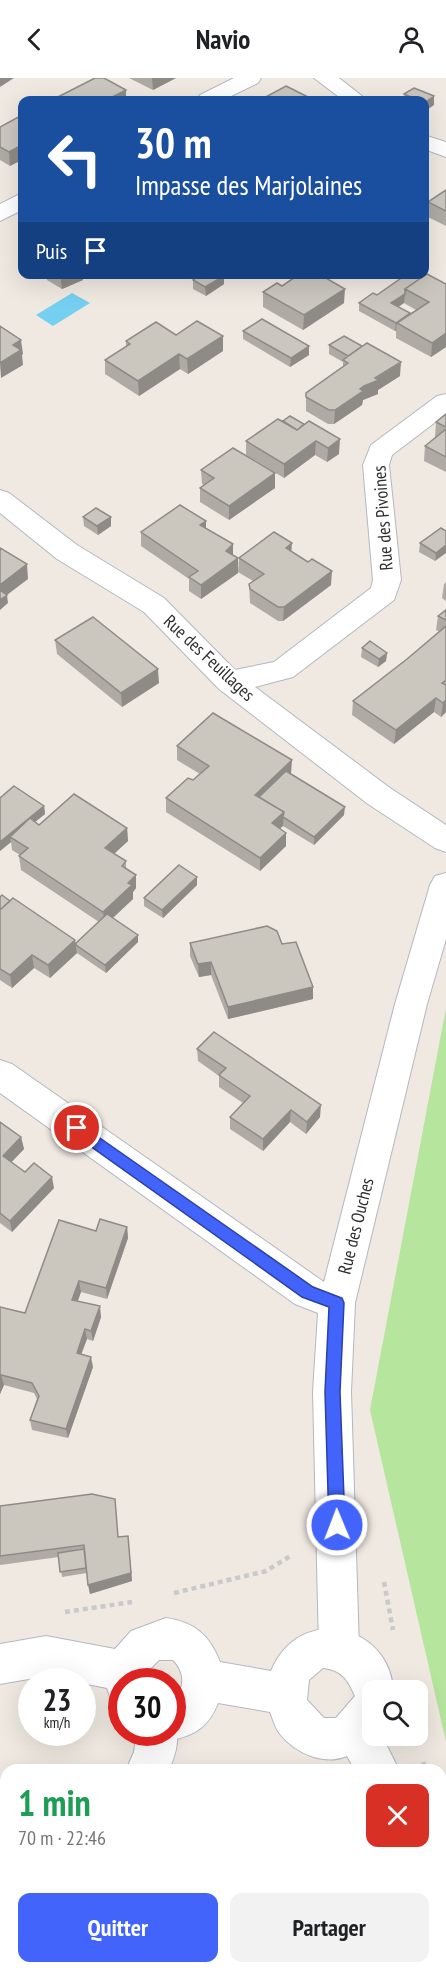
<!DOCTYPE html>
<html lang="fr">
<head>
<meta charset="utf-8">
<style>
	body { margin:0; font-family:"PT Sans Narrow",sans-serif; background:#f2f2f2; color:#202124; height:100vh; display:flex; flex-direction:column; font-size:22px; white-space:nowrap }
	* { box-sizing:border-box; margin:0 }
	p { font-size:20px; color:#757577 }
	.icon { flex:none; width:33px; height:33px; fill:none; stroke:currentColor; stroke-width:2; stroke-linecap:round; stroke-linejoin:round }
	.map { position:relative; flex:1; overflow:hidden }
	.drawer { position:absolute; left:0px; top:1686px; width:447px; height:210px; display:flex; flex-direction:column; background:#fff; border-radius:18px 18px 0 0; box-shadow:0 6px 24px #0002 }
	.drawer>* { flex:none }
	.guide { position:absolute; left:18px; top:18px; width:411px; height:183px; border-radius:12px; box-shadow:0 6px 24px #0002; background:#1a4fa0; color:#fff; overflow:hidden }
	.controls { position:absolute; left:362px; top:1602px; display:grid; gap:12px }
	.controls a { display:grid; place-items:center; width:66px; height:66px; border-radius:12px; background:#fff; box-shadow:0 6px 24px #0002; font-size:30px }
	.speed { position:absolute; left:18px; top:1590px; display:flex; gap:12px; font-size:30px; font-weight:700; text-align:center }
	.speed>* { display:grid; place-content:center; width:78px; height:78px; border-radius:50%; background:#fff; box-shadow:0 6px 24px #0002; line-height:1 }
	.speed small { font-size:15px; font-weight:400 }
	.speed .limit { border:9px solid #d22; background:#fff; color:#111 }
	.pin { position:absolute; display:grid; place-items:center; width:51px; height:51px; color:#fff; margin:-26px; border:3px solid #fff; border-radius:50%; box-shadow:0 2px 6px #0007 }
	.me { position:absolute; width:66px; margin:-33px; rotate:359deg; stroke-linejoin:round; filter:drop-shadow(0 0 4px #0008) }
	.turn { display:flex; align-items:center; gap:21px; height:126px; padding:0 18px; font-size:27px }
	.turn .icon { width:78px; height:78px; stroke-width:2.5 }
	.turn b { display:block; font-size:42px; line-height:51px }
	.then { display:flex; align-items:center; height:57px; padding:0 18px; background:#0003; gap:12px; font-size:22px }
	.round { display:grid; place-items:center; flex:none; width:63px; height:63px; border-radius:12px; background:#f2f2f2 }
	.summary { display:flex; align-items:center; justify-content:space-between; height:102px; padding:0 18px }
	h1 { font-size:36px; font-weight:600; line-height:45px; color:#1e9e55 }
	.primary-button { display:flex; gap:12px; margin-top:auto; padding:12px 18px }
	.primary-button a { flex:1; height:69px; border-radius:12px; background:#4264fb; color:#fff; font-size:24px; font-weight:600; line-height:69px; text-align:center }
	.primary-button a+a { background:#f2f2f2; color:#202124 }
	header { display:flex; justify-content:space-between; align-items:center; height:78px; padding:0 18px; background:#fff; font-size:27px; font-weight:600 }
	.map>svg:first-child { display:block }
	.green { fill:#b6e59e }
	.water { fill:#75cff0 }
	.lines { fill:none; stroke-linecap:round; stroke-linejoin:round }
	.street-casing { stroke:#b4b7c1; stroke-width:2 }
	.secondary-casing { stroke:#b4b7c1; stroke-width:2 }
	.path { stroke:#c9c9c9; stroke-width:4.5; stroke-dasharray:5 4; stroke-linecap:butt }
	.street { fill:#fff; fill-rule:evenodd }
	.secondary { fill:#fff; fill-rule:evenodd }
	.wall { fill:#afaba4; fill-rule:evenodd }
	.shaded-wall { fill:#8e8b86 }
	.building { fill:#cbc7bf; stroke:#8e8b86; stroke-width:1.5 }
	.route { fill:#4264fb; stroke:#2b41a3; stroke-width:1.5 }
	.labels { text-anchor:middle; stroke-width:6; stroke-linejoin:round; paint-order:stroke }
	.street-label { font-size:18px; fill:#2e2e2e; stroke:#fff }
</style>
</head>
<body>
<header><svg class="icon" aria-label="back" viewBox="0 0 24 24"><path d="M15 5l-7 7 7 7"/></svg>Navio<svg class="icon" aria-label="person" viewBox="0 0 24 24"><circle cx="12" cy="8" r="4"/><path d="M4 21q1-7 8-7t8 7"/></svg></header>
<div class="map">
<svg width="446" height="1896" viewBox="0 0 446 1896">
	<rect width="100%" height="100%" fill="#efe9e1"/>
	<path class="green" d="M446,930V1664L370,1332Z"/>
	<path class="water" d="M72,215L90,225L53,248L36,237Z"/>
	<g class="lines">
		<defs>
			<path id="street" d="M234,0H261L258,5L223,22H197L200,17Z
				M314,0H339L367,22H343Z
				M424,57L446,64V79L424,71Z
				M22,115V132L0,143V126Z
				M446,316V336L392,377L389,387L401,502L394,522L293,599L255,609L390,710L446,747V774L435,770L368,726L219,611L144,534L57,481L0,435V412L9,415L77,467L164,520L235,592L274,584L371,510L373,502L363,387L371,367L437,318Z
				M446,795V861L427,926L355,1225L351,1314L359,1571L353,1585L339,1591L325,1585L319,1571L313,1314L318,1235L295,1226L0,1015V982L12,986L324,1204L395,926L430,807L435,798Z
				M172,1639C181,1658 177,1673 169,1692H126L134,1674L137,1654H172Z
				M28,1890H73L71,1896H26Z"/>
			<path id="secondary" d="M166,1540C195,1544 210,1558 220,1584L271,1593C300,1524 390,1547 393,1612H372V1658H382L399,1692H355L347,1678C324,1688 295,1675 280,1656C275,1650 273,1641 270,1634L218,1625C209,1648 196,1657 172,1662L157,1656L172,1654V1620C187,1611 184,1593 173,1582H159L146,1595V1604H122V1623L110,1619L107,1610L46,1598L0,1606V1566L46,1558L115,1571L131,1553ZM323,1590C342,1592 348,1602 355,1618L336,1640H324L307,1622L309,1602Z
				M441,1835L446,1837V1893L438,1890H441Z"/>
		</defs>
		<use href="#street" class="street-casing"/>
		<use href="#secondary" class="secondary-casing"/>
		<path class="path" d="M384,1504L393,1552
			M174,1515L266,1493L292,1477
			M65,1534L132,1524
			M414,1658L418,1668
			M423,1684L426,1692
			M441,1733L446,1747"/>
		<use href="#street" class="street"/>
		<use href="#secondary" class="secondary"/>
	</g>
	<path class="wall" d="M129,0H176L153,12Z
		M404,16L434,18V27L424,22H404Z
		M22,37L10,88L0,82V49Z
		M446,112V148L426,138L428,124Z
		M46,196H83V202L62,211L47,202Z
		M292,196H319L344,225L303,252L263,229V214L281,208L292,200Z
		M407,196L446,206V269L431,279L396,260V253H395L359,233V225L377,217ZM404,225L416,232L409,237L410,235L398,229Z
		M193,202L224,206L206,218L193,211Z
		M243,253L309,277L290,289L243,261Z
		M176,257L223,273L188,296L180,291L139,318L105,296V282L126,269V263Z
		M329,267L400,298L378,312V316L363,322L362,327L334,346H328L306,333V315L343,289V284L329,276Z
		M446,336V394L424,383L425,368L436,359H435L436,344Z
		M278,341L339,376L327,384L315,377L284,400L246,377V363Z
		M201,392L275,395V410L229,442L200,424V410L204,407L202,406Z
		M83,439L111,448L98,457L84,448Z
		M206,443V451L233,477L238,495L201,521L189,513V501L141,468V454Z
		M441,450L435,483L419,474L420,465Z
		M291,473L331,507L283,543H278L250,525L249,506L253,503L238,494L239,480Z
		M446,504V523L442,520L444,506Z
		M446,532V634L441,639L434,634L394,666L352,637L353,623L407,581L440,554L436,552L438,538Z
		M55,562L159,605L122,629L57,576Z
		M362,570L387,575L386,583L378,589L361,579Z
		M177,668L291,696L344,737L314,767L283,748L280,750L286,768L260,793L166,734V720L193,702L200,696L177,682Z
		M0,720L44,728L45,736L35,744L39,747L127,750L128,763L114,776L126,783V791L136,797V810L133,814V821L113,840L138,864L106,895L77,875L50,900L34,890L12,910L0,902V819L76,865L99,844L21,792L19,778L20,777L12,772L11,764L0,773Z
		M197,799V807L163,840L144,828V820Z
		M190,865L282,866L313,909V921L228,941L211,897L199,899L190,878Z
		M197,971L320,1039L306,1056L290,1044L263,1073L230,1051V1039L243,1025L219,1009V998L198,983Z
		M0,1044L21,1059L24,1071L11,1084L25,1094L54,1110L12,1154L0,1145Z
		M127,1149L128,1160L107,1221L81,1214L78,1223L101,1239L93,1263L87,1261L81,1276L93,1289L68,1360L32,1352L30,1342L37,1321L34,1315L4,1307L0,1316V1229L25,1235L96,1153Z
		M0,1428L119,1459L128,1458L132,1503L90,1516L87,1495L62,1499L59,1479L0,1487Z"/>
	<path class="shaded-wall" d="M0,0H14L0,9Z
		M152,0H176L153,12Z
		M126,12V22H111L114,18Z
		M434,18V27L424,34V25Z
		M22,67V82L10,88L9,74Z
		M60,196H83V202L62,211Z
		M224,198V206L206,218L205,209Z
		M345,211L344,225L303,252L304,237Z
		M405,216L404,225L391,234V225Z
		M410,235L409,244L397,245L396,253H395L396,245Z
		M446,255V269L431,279L432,265Z
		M223,258V273L188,296L187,281Z
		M21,262L23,276L22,277L23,287L1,300L0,285L13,267Z
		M309,268V277L290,289L291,280Z
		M179,276L180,291L139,318L138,303Z
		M401,284L400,298L378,312V316L363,322L362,327L334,346L335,332L360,311Z
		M340,361L339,376L327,384L328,370Z
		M316,363L315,377L284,400V386Z
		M275,395V410L229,442V428Z
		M111,439V448L98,457L97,448Z
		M206,443V458L200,447Z
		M292,465L291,479L286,470Z
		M233,466V480L226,473Z
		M446,467V475L435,483L436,475Z
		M238,480V495L201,521V507Z
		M27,486L28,501L7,517L8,525L0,532V507Z
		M332,493L331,507L283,543L284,529Z
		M387,575L386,583L378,589L379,581Z
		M158,591L159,605L122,629L121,615Z
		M436,620L434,634L394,666L396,652Z
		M446,622V634L441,639L443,625Z
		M292,682L291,696L260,725L255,717Z
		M44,728L45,736L14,761L10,759L11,764L0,773V764Z
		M345,729L344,737L314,767V759Z
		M284,734L283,748L271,759L272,745Z
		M127,750L128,763L106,783L105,770Z
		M286,755V768L260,793V780Z
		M136,797V810L133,814V821L105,847L103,834Z
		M197,799V807L163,840L162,832Z
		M138,857V864L106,895L105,887Z
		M75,862L77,875L50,900L48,887Z
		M32,877L34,890L12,910L10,897Z
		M211,884V897L199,899L198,886Z
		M313,909V921L228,941V929Z
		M321,1027L320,1039L306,1056L307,1044Z
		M291,1032L290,1044L263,1073V1061Z
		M21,1059L24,1071L6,1090L3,1078Z
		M52,1099L54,1110L12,1154L10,1143Z
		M127,1149L128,1160L107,1221L106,1210Z
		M79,1203L81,1214L74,1232L72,1222Z
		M100,1228L101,1239L93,1263L91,1253Z
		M85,1251L87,1261L78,1285L77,1275Z
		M91,1279L93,1289L68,1360L66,1351Z
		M1,1297L4,1307L0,1316V1300Z
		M128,1458L132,1503L90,1516L88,1507Z
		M6,1734V1745L0,1756V1745Z
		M244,1890H254L237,1896H235V1893Z"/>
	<path class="building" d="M95,0H104L126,12L114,18L117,20L111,22H52Z
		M286,8L314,22H264L262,21Z
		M414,10L434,18L424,25V22H418L404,16Z
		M22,37V67L9,74L0,69V49Z
		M446,112V133L428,124Z
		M202,196H222L224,198L205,209L193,202Z
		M296,196H319L345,211L304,237L263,214L277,205L282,208L298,197Z
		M407,196H422L424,198L405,211V216L391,225L410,235L396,245L359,225L373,215L377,217Z
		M427,196L446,206V255L432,265L397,245L429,224L405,211Z
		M262,241L309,268L291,280L243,253Z
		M197,243L223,258L187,281L179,276L138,303L105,282L130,266L126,263L156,244L176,257Z
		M0,248L21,262L13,267L21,272L0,285Z
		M344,258L362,268L348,278L329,267Z
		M367,265L401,284L375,300L379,302L364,308L360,311L363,313L335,332H329L306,319V315L348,285L343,282Z
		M446,336V349L436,344Z
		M290,338L304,346L297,352L283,343Z
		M278,341L297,352L309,343L340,361L328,370L316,363L284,386L246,363Z
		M446,351V379L425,368Z
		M233,370L275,395L229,428L200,410L214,400L201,392Z
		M180,427L206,443L200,447L233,466L226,473L238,480L201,507L189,499L198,493L141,454Z
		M96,430L111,439L97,448L83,439Z
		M441,450L446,453V467L436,475L420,465Z
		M274,454L292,465L286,470L308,484L312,481L332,493L284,529H278L250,511L249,506L264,496L239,480Z
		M0,470L27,486L0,507Z
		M1,513L7,517L0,522V514Z
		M446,532V542L438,538Z
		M93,539L158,591L121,615L55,562Z
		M446,548V602L442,605L446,607V622L443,625L436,620L396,652L353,623L407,581Z
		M370,563L387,575L379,581L362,570Z
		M213,635L292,682L255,717L284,734L272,745L286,755L260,780L166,720L188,700L193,702L209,688L177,668Z
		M286,693L345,729L314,759L283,739L284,734L259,719Z
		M14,708L44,728L0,764V720Z
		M74,716L127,750L105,770L126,783L122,788L136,797L128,805L132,807L103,834L19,778L28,770L10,759L30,740L39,747Z
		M179,787L197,799L162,832L144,820Z
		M2,817L10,823L0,832V819Z
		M13,820L75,862L48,887L32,877L10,897L0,891V832Z
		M107,836L138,857L105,887L76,867V865Z
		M267,848L277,853L282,866L296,864L313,909L228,929L211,884L198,886L190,865Z
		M214,954L321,1027L307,1044L291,1032L263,1061L230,1039L250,1018L219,997L226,990L197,971Z
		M0,1044L21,1059L3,1078L25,1094L34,1085L52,1099L10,1143L0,1135Z
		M100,1141L127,1149L106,1210L79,1203L72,1222L100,1228L91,1253L85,1251L77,1275L91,1279L66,1351L30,1342L39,1318L32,1305L1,1297L0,1300V1229L25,1235L59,1142L96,1153Z
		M92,1416L115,1421L118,1459L128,1458L131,1495L88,1507L84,1467L0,1478V1428Z
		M84,1471L86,1490L60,1494L58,1475Z
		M0,1706L6,1709V1734L0,1745Z
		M234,1890H244L235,1893Z"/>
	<path class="route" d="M77,1044L313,1209L342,1220L344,1225L340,1314L345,1447L343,1452L337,1455L331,1452L329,1447L325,1314L329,1229L302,1219L72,1055V1046Z"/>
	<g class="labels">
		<g class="street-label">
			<text transform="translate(383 440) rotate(-94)" y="6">Rue des Pivoines</text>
			<text transform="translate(209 580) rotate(43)" y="6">Rue des Feuillages</text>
			<text transform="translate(356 1148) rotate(-76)" y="6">Rue des Ouches</text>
		</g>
	</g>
</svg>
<div class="controls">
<a><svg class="icon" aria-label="search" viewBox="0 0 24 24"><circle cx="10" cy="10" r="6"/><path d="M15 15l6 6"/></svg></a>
</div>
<div class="speed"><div>23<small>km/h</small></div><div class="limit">30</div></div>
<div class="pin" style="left:77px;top:1050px;background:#d93025"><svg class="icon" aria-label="arrive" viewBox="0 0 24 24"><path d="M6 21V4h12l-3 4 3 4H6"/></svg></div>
<svg class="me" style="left:337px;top:1447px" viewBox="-20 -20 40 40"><circle r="17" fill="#4264fb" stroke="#fff" stroke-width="3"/><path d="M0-11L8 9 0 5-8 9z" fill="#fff"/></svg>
<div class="guide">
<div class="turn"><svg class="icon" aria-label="left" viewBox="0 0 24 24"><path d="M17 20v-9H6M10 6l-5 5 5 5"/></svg><div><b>30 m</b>Impasse des Marjolaines</div></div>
<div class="then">Puis<svg class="icon" aria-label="arrive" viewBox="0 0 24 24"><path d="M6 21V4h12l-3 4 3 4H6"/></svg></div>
</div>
<section class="drawer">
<div class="summary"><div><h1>1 min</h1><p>70 m · 22:46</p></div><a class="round" style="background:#d93025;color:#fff"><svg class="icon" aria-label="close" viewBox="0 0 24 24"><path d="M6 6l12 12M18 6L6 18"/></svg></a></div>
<div class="primary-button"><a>Quitter</a><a>Partager</a></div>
</section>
</div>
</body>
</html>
